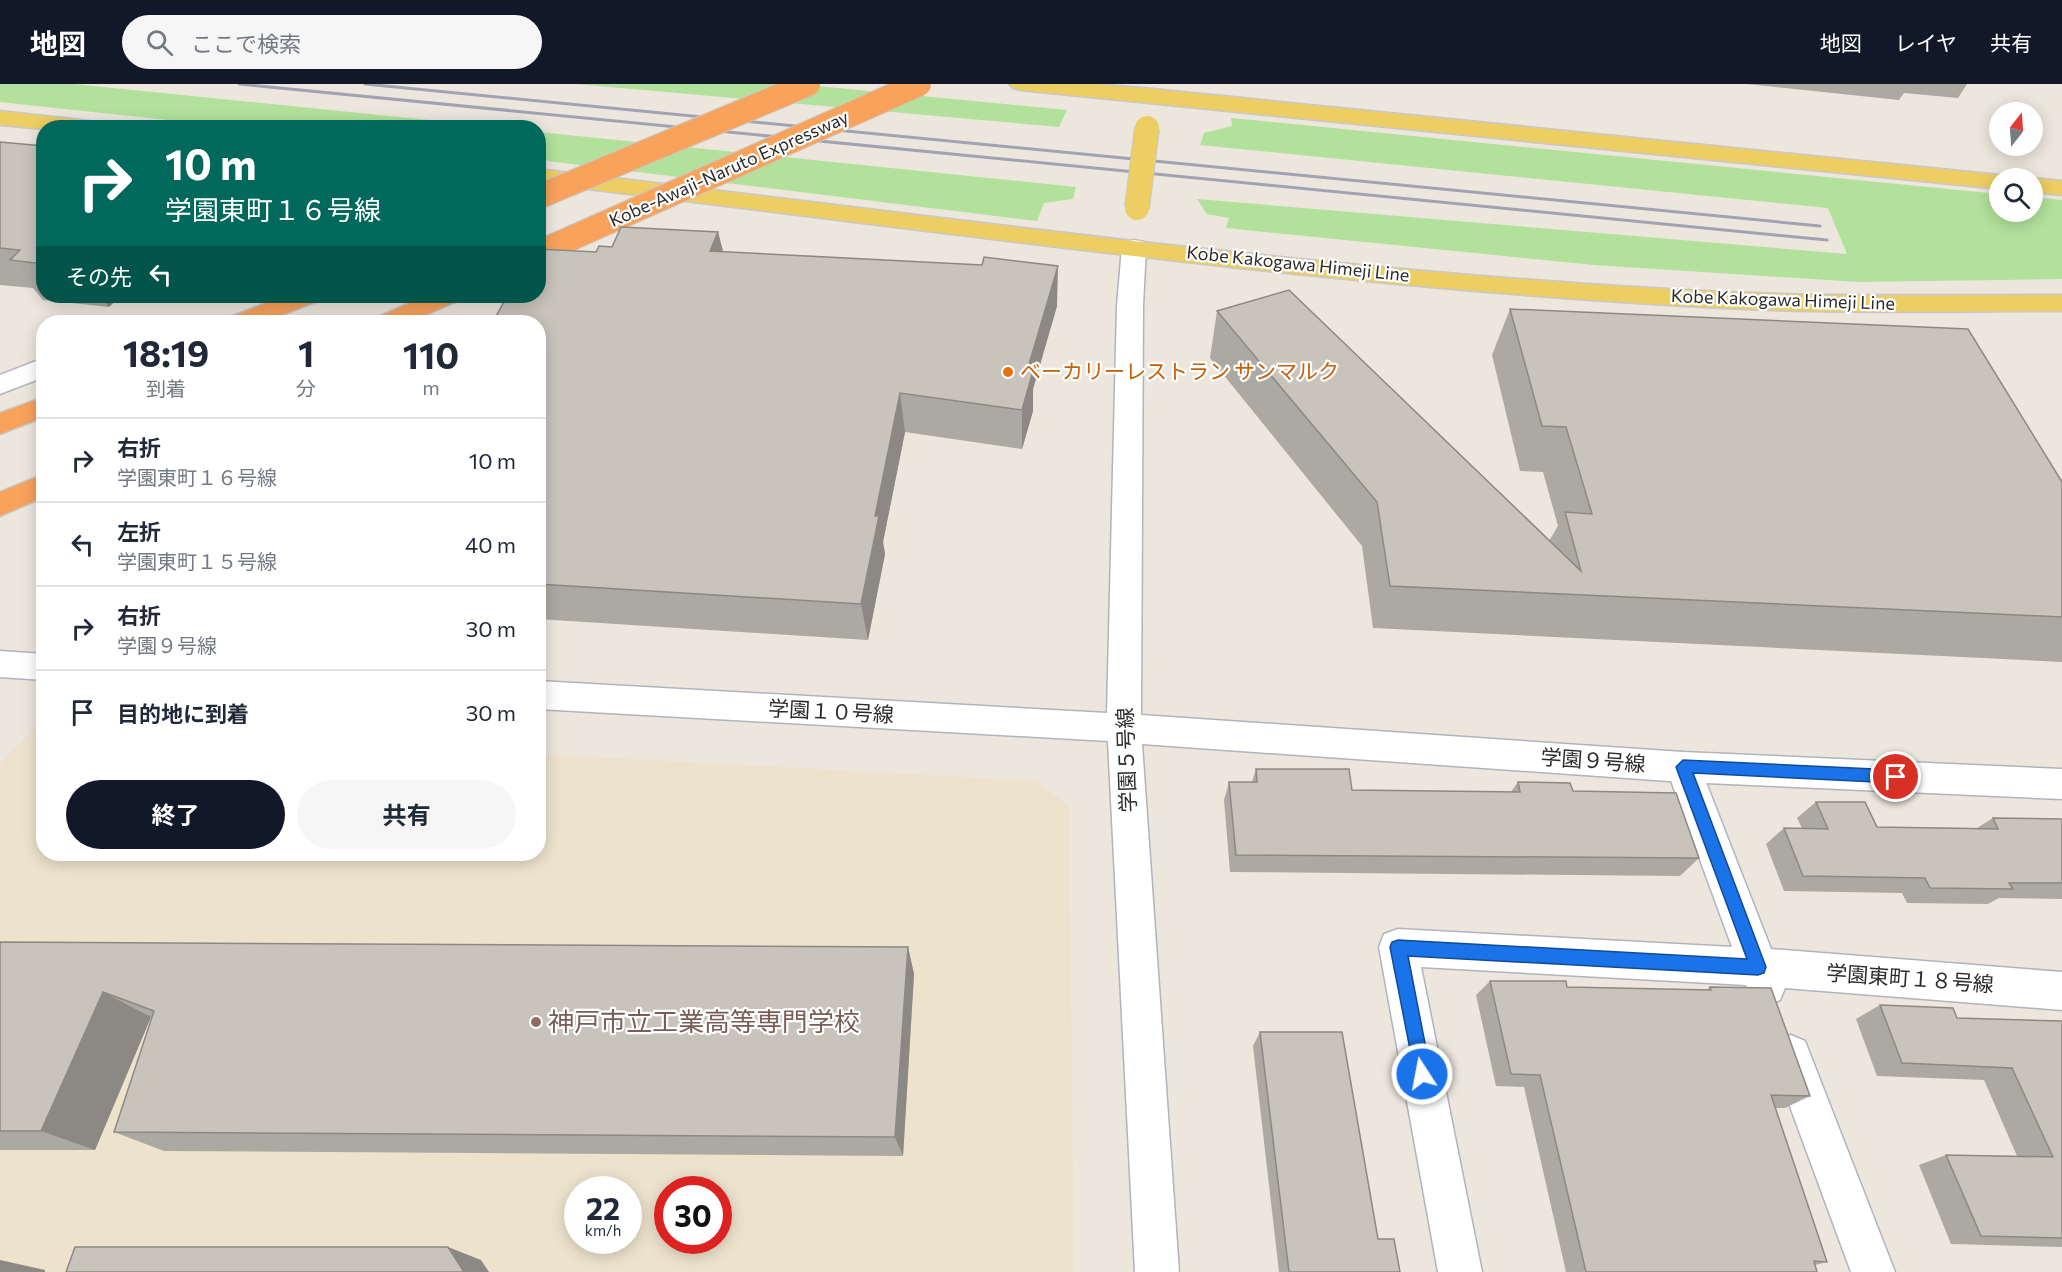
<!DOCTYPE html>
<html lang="ja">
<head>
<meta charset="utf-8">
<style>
	body { margin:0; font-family:Commissioner,"Noto Sans JP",sans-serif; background:#f6f6f7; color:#1f2937; height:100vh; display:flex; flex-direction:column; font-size:22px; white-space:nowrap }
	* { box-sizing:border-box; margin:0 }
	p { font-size:20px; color:#747a83 }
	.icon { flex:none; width:33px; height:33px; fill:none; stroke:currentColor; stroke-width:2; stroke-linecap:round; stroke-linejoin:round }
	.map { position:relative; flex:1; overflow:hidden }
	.sheet { position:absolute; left:36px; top:231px; width:510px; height:546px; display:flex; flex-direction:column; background:#fff; border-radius:24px; box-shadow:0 3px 15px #0003 }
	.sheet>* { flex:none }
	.top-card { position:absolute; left:36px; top:36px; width:510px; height:183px; border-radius:24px; box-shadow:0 3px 15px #0003; background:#00695c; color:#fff; overflow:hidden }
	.needle { width:39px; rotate:17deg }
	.buttons { position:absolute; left:1989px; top:18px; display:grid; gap:12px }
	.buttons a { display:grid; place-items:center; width:54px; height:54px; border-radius:50%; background:#fff; box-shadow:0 3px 15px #0003; font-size:30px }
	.speed { position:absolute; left:564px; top:1092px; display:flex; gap:12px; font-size:30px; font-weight:700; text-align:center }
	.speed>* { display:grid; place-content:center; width:78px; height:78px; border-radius:50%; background:#fff; box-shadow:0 3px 15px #0003; line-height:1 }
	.speed small { font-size:15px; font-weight:400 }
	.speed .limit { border:9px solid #d22; background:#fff; color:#111 }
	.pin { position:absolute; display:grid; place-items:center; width:51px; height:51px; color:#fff; margin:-26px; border:3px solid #fff; border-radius:50%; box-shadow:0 2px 6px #0007 }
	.me { position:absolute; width:66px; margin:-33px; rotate:349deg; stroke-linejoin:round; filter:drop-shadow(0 0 4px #0008) }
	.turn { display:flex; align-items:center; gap:21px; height:126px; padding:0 30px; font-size:27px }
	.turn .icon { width:78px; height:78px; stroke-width:2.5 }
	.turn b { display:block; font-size:42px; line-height:51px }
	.then { display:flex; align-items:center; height:57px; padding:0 30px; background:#0003; gap:12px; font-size:22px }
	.eta { display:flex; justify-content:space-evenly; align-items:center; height:102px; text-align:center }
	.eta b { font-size:36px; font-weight:700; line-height:42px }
	.button { display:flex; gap:12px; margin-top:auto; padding:12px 30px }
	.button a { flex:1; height:69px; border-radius:36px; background:#111827; color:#fff; font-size:24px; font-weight:700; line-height:69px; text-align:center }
	.button a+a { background:#f6f6f7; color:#1f2937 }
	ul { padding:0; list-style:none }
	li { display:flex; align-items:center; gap:18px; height:84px; padding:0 30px; border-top:2px solid #e0e1e3 }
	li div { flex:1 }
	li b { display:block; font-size:22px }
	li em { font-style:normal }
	header { display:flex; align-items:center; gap:36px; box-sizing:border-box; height:84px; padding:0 30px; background:#111827; color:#fff }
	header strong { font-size:28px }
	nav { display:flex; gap:33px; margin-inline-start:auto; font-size:21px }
	.search { width:420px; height:54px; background:#f6f6f7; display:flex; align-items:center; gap:15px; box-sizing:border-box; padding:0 21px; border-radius:33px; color:#747a83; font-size:22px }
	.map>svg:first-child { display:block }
	.education { fill:#ede3cd; fill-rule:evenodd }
	.green { fill:#b2e19c }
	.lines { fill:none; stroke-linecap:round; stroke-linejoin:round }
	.minor-casing { stroke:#b1b3be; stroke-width:3 }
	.tertiary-casing { stroke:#b1b3be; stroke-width:3 }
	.primary-casing { stroke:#c8c8c8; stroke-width:3 }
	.motorway-casing { stroke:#c8c8c8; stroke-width:3 }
	.minor { fill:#fff; fill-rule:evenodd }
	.tertiary { fill:#fff; fill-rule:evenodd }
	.primary { fill:#ecce63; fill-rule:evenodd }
	.motorway { fill:#f8a25c; fill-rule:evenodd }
	.rail { stroke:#a0a3b4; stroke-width:3 }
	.primary-bridge-casing { stroke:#c8c8c8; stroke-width:26; stroke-linecap:butt }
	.motorway-bridge-casing { stroke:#c8c8c8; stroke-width:26; stroke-linecap:butt }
	.primary-bridge { stroke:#ecce63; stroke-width:24 }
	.motorway-bridge { stroke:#f8a25c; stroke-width:24 }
	.wall { fill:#aca9a2 }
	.shaded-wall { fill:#8c8984 }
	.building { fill:#c8c4bc; stroke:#8c8984; stroke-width:1.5 }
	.route { fill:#1a73e8; stroke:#114b97; stroke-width:1.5 }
	.food-dot { fill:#e8710a; stroke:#fff; stroke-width:2 }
	.education-dot { fill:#8d6e63; stroke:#fff; stroke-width:2 }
	.labels { text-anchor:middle; stroke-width:4.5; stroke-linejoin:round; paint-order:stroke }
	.far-street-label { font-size:18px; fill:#2b2b2b; stroke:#fff }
	.food-label { font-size:21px; fill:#c56008; stroke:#fff; text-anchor:start }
	.street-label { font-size:21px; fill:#2b2b2b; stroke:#fff }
	.near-education-label { font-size:26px; fill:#785e54; stroke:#fff; text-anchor:start }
</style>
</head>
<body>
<header>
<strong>地図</strong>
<div class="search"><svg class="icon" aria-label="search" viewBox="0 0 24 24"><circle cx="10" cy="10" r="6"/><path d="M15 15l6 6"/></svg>ここで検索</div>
<nav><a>地図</a><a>レイヤ</a><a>共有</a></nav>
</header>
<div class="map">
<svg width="2062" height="1188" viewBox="0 0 2062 1188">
	<rect width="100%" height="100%" fill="#ece6dd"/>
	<path class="education" d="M36,643H43L44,770H538L539,670L1037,697L1069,722L1074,1188H0V680ZM578,1106H628V1156H578ZM668,1106H718V1156H668Z"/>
	<path class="green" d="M0,0H74L498,43L242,44L0,18Z
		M576,0H796L1067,26L1059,43Z
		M1231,34L1999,110L2000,128H2032L2033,113L2062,116V195L1858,198L1594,181L1226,144L1229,134L1207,130L1197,115L1847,170L1828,124L1200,61L1204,49L1232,42Z
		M539,48L1076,103L1073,115L1044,119L1037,137L539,76Z"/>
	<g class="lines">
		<defs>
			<path id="minor" d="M44,274V293L0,310V291Z
				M1683,668L1695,672L1700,683L1771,865L2062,888V926L1785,904L1780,916L1766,922L1752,916L1746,901L1421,883L1482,1188H1438L1379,863L1384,850L1398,845L1732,863L1666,683L1671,672Z
				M1791,951L1805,957L1895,1188H1851L1771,971L1777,957Z"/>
			<path id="tertiary" d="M1134,156L1143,158L1146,163L1143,222L1141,631L1683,668L2062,685V715L1683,698L1142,660L1179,1188H1135L1108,657L538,625V597L1107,629L1117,222L1122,163L1125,158Z
				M0,567L44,570V596L0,593Z"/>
			<path id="primary" d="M1009,0H1093L1143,4L2000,91L2009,94H2000V105L1020,6L1013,4Z
				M0,27L89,37L97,39L100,44L44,45L0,41Z
				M538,85C933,131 1327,189 1724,208C1836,213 1949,211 2062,211V227C1949,227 1836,230 1724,224C1327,204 933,146 538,99Z
				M2030,94H2032L2062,97V111L2032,108V94Z"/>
			<path id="motorway" d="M284,212H319L315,218L264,238H229L233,232Z
				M426,212H459L455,218L410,238H376L380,232Z
				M44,313V333L0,350V329Z
				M44,390V413L0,432V408Z"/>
		</defs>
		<use href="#minor" class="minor-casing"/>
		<use href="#tertiary" class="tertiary-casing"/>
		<use href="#primary" class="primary-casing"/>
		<use href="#motorway" class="motorway-casing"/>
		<use href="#minor" class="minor"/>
		<use href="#tertiary" class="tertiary"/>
		<use href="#primary" class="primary"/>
		<use href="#motorway" class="motorway"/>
		<path class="rail" d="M239,0L1827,156
			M365,0L1820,142"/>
		<defs>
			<path id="primary-bridge" d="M1137,124L1147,44"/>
			<path id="motorway-bridge" d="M538,113L808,0
				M538,169L919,0"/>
		</defs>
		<use href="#primary-bridge" class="primary-bridge-casing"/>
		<use href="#motorway-bridge" class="motorway-bridge-casing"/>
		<use href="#primary-bridge" class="primary-bridge"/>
		<use href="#motorway-bridge" class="motorway-bridge"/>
	</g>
	<path class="wall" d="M1747,0H1967L1958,14L1904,9L1899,16Z
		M0,58L44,62V212H120L109,223L43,216L33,204L0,201Z
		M718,148L723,168L1057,222L1033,305V327L1022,365L905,348L883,458L885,470L868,556L538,535V238L596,168Z
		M1510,225L2062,398V578L1373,544L1362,462L1210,274L1217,227L1549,457L1558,442L1543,388L1520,387L1492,271Z
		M1256,685L1352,706L1511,708L1518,698L1573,707L1699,774L1680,792L1230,788L1224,716L1229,698H1252Z
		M1816,718L1877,743L1977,744L1993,734L2062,735V815L1999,814L1988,820L1907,819L1902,809L1784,807L1766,760L1784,744H1802L1797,734Z
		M0,858L908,863L914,890L903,1072L164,1067L114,1048L152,934L151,933L95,1066H0Z
		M1490,897L1567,903L1706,906L1710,903L1810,1012L1785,1024H1775L1827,1178L1815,1181L1817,1188H1566L1524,1003L1496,1002L1476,911Z
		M1880,921L1957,934L2062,937V1163L1951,1160L1919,1081L1946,1071L2017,1072L1984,996L1877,992L1856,935Z
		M1260,948L1378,1155L1400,1188H1279L1253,962Z"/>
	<path class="shaded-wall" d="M718,148L728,187L710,167Z
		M1058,182L1057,222L1033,305V327L1022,365V326L1027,287Z
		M100,212H120L109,223Z
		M900,309L905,348L883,458L885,470L868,556L861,520L875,432Z
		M908,863L914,890L903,1072L895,1053Z
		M103,908L151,933L95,1066L41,1047Z
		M448,1163L481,1176L489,1188H464Z
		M0,1176L45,1186V1188H0Z"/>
	<path class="building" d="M0,58L44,62V180L10,176L20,166L0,164Z
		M621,143L718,148L710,167L982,181L984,173L1058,182L1027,287H1033L1022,326L900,309L875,432H879L861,520L538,500V238H493L507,212H538V165L596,168L599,162L612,163Z
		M1289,206L1581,487L1565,428L1592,430L1566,343L1542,342L1510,225L1968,245L2062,398V533L1390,502L1377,418L1217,227Z
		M1256,685H1349L1352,706L1520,708L1518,698L1570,699L1573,707L1676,709L1699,774L1236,771L1229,698H1257Z
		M1816,718H1865L1877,743L1998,745L1993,734L2062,735V799H2009L2013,805L1930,804L1925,794L1803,792L1784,744L1828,745Z
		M0,858L908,863L895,1053L114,1048L154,927L103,908L41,1047H0Z
		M1490,897H1566L1567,903L1711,906L1710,903L1771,904L1810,1012L1771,1011L1827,1178L1814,1177L1817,1188H1586L1540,991L1511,990Z
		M1880,921L1953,924L1957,934L2062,937V1154L1981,1152L1946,1071L2053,1073L2012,984L1902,979Z
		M1260,948H1342L1378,1155H1394L1400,1188H1289Z
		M75,1163H448L464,1188H66Z"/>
	<path class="route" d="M1683,676L1896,686L1903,693L1896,699L1693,689L1766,883L1764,889L1758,891L1408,872L1431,990L1428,996L1422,998L1416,996L1390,863L1392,858L1398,856L1747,875L1676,683Z"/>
	<circle class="food-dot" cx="1008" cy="288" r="6"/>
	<circle class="education-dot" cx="536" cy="938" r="6"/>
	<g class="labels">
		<g class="far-street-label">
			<text transform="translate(729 85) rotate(-24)" y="6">Kobe-Awaji-Naruto Expressway</text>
			<text transform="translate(1298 180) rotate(6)" y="6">Kobe Kakogawa Himeji Line</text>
			<text transform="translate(1783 216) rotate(2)" y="6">Kobe Kakogawa Himeji Line</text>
		</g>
		<g class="food-label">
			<text x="1020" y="295">ベーカリーレストラン サンマルク</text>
		</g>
		<g class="street-label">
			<text transform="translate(831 628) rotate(3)" y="7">学園１０号線</text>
			<text transform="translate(1127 676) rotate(-92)" y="7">学園５号線</text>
			<text transform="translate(1593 677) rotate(4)" y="7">学園９号線</text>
			<text transform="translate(1910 895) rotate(4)" y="7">学園東町１８号線</text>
		</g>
		<g class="near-education-label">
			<text x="548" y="947">神戸市立工業高等専門学校</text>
		</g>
	</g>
</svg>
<div class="buttons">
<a><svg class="needle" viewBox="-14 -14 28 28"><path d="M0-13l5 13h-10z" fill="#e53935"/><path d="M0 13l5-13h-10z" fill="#747a83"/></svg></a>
<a><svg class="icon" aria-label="search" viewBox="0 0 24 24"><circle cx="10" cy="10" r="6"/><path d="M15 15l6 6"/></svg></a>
</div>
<div class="speed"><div>22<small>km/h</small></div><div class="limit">30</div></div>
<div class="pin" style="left:1896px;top:693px;background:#d93025"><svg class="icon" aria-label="arrive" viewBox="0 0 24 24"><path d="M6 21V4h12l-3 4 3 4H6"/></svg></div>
<svg class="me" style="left:1422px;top:990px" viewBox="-20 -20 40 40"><circle r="17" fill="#1a73e8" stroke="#fff" stroke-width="3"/><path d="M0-11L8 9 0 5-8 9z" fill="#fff"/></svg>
<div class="top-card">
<div class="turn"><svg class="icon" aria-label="right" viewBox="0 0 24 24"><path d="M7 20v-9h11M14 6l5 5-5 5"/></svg><div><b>10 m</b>学園東町１６号線</div></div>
<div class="then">その先<svg class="icon" aria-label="left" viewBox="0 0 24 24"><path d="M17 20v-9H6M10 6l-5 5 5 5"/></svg></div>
</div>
<section class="sheet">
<div class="eta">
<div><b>18:19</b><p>到着</p></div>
<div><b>1</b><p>分</p></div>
<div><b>110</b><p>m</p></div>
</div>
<ul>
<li><svg class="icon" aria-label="right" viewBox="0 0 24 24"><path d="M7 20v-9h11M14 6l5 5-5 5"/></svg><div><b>右折</b><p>学園東町１６号線</p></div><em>10 m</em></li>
<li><svg class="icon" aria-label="left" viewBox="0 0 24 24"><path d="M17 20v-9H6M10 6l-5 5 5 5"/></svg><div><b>左折</b><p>学園東町１５号線</p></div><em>40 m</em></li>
<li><svg class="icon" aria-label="right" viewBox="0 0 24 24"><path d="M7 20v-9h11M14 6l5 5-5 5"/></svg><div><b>右折</b><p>学園９号線</p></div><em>30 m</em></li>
<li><svg class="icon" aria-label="arrive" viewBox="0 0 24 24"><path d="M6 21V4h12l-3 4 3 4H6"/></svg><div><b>目的地に到着</b></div><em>30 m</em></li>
</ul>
<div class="button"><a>終了</a><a>共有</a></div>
</section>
</div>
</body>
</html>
